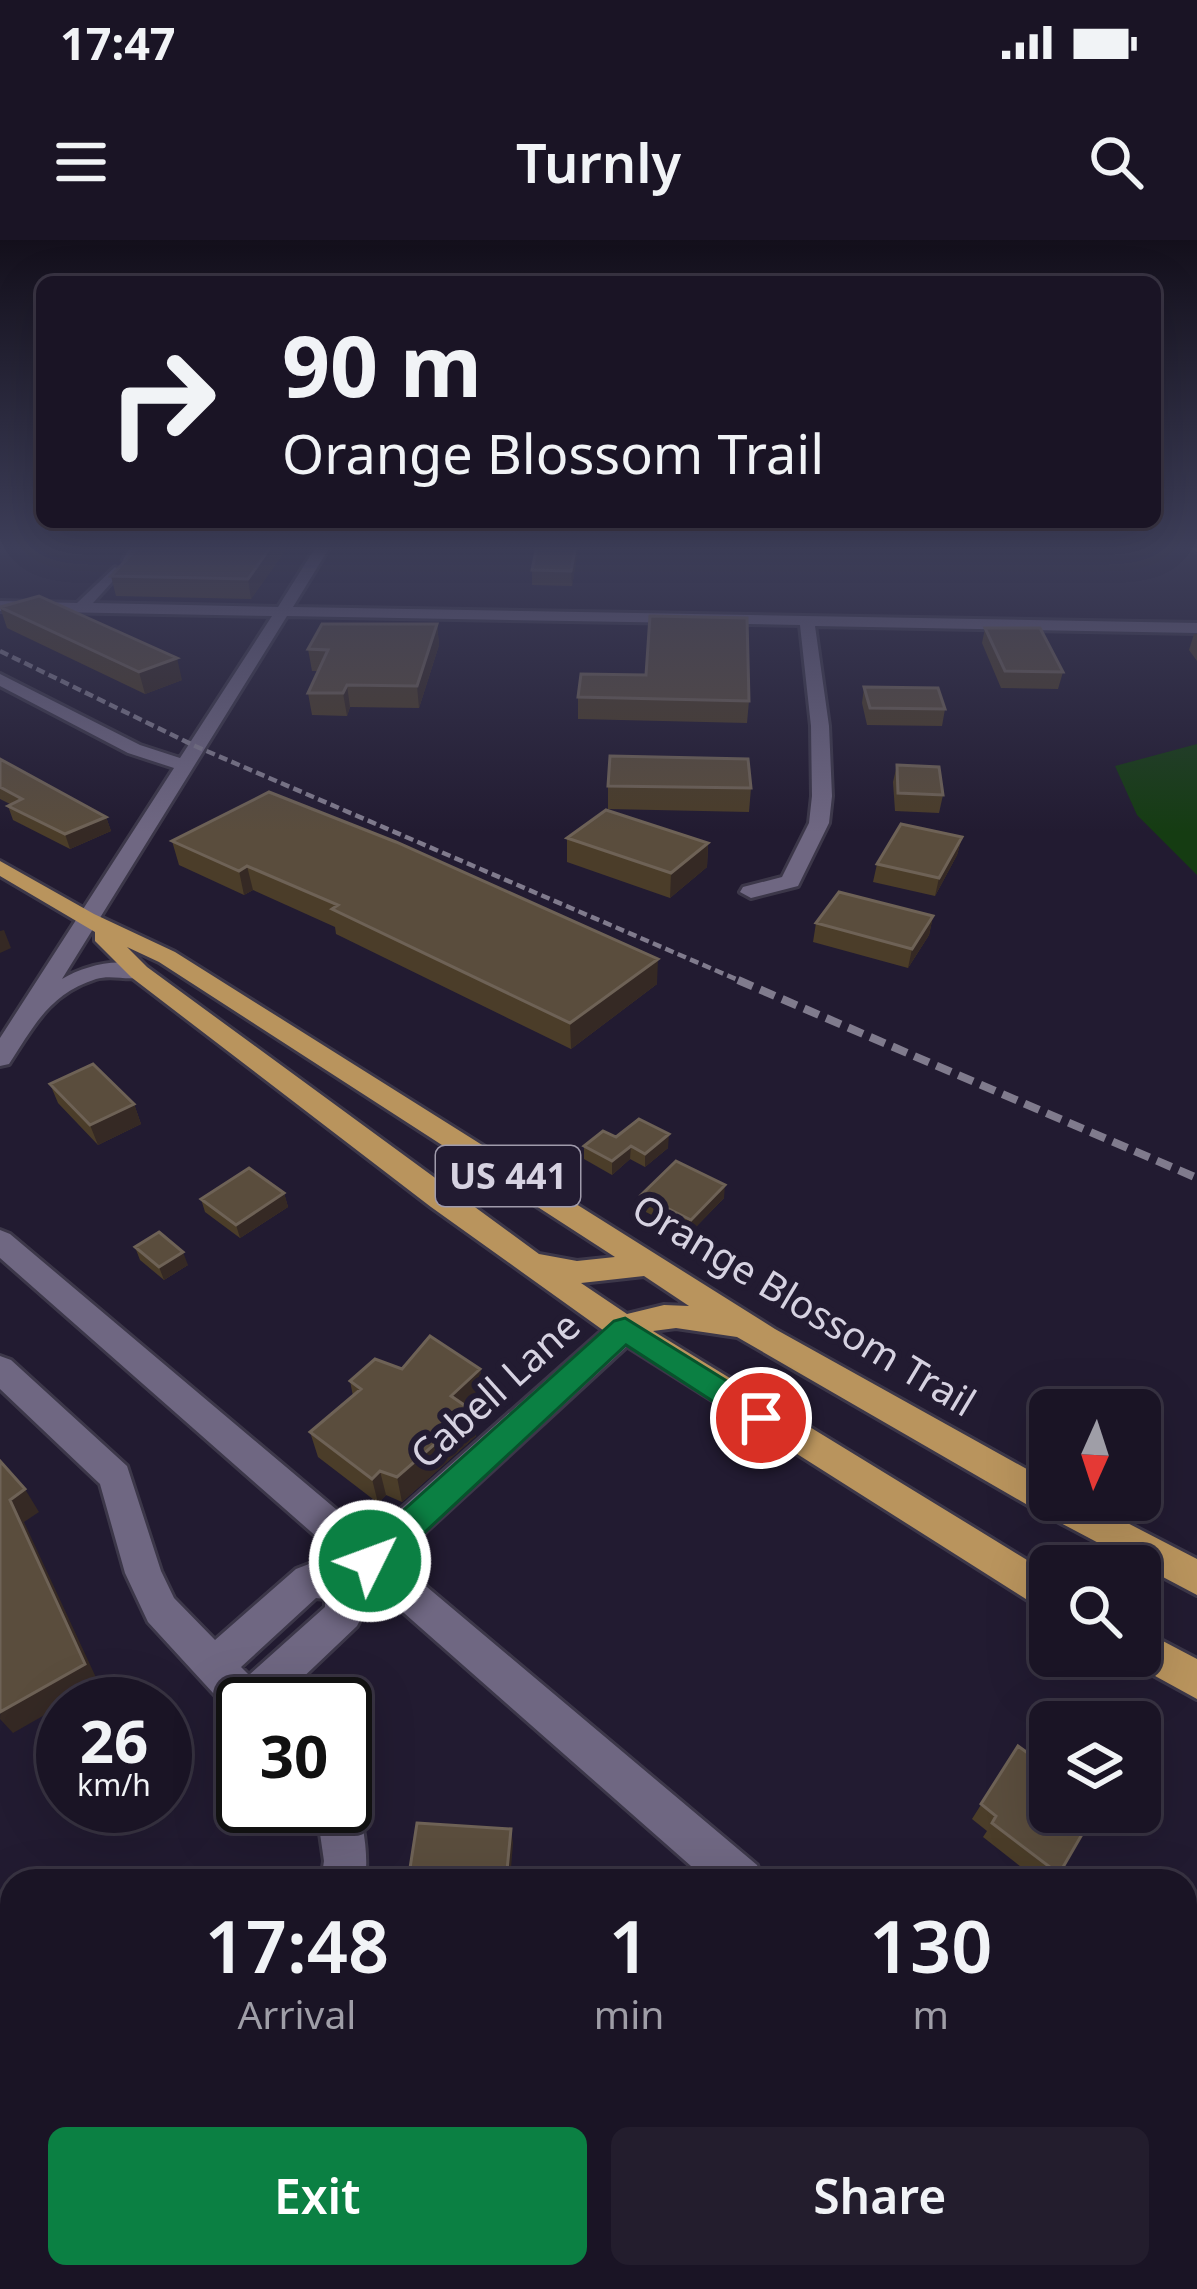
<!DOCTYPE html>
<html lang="en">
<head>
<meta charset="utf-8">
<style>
	body { margin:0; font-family:"Noto Sans",sans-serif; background:#231d2d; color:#f1f3f6; height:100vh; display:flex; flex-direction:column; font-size:45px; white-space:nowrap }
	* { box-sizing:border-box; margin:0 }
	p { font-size:39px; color:#9f9ea7 }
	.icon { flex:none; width:66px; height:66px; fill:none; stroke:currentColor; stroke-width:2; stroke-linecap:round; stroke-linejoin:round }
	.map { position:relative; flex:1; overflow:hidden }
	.panel { position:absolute; left:0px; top:1629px; width:1197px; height:420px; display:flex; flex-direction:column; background:#1a1425; border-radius:36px 36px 0 0; box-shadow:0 12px 48px #0002,0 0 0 3px #383342 }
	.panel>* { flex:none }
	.top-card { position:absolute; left:36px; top:36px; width:1125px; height:252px; border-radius:18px; box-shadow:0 12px 48px #0002,0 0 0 3px #383342; background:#1a1425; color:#f1f3f6; overflow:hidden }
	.needle { width:78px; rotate:183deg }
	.tools { position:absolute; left:1029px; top:1149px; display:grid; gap:24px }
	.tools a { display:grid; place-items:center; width:132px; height:132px; border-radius:18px; background:#1a1425; box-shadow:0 12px 48px #0002,0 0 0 3px #383342; font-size:60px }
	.speed { position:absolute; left:36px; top:1437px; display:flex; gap:24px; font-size:60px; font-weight:700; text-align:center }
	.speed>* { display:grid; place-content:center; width:156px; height:156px; border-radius:50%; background:#1a1425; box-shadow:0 12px 48px #0002,0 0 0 3px #383342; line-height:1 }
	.speed small { font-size:30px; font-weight:400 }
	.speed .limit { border:6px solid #111; border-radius:18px; background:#fff; color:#111 }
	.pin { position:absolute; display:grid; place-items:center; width:102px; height:102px; color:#fff; margin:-51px; border:6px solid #fff; border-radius:50%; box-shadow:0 3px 12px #0007 }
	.me { position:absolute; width:132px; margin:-66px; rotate:48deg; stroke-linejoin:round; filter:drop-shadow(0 0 9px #0008) }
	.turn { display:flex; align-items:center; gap:42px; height:252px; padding:0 48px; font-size:54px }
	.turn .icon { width:156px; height:156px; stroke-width:2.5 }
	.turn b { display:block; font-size:84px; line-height:102px }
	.eta { display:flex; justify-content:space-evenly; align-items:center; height:204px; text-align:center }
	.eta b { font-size:72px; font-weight:600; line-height:84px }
	.action { display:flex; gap:24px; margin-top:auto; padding:24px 48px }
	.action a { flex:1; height:138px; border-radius:18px; background:#0b8043; color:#fff; font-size:48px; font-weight:600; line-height:138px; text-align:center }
	.action a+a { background:#231d2d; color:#f1f3f6 }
	.status { display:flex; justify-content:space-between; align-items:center; height:84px; padding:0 60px; background:#1a1425; direction:ltr }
	.status svg { height:33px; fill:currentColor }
	header { display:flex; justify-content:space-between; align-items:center; height:156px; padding:0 48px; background:#1a1425; font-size:54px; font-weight:600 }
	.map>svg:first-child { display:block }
	.green { fill:#153c12 }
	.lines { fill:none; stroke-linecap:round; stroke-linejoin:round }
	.minor-casing { stroke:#3c3749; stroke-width:6 }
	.major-casing { stroke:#3c3749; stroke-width:6 }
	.highway-casing { stroke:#3c3749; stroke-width:6 }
	.minor { fill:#6f6782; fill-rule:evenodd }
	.major { fill:#b9945d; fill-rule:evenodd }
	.highway { fill:#ebb244; fill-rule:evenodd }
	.rail-far1 { stroke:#807b8d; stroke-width:4.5; stroke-dasharray:9 4.5; stroke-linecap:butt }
	.rail { stroke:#807b8d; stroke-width:8; stroke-dasharray:16 8; stroke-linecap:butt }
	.wall { fill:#4b3d29 }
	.shaded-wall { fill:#352924 }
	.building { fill:#5a4d3d; stroke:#6e6256; stroke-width:3 }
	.route { fill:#0b8043; stroke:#07532c; stroke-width:3 }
	.labels { text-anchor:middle; stroke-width:12; stroke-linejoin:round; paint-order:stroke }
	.shield { fill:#221b31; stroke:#a09bac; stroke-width:3 }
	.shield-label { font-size:36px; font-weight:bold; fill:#d6d2e1 }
	.street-label { font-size:39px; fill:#d6d2e1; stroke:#221b31 }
</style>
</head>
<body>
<div class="status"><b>17:47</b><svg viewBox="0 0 49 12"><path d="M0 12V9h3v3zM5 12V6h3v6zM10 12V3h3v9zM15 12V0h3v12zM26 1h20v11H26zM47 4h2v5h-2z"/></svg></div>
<header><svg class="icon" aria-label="menu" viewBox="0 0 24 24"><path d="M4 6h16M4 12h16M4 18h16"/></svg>Turnly<svg class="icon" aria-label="search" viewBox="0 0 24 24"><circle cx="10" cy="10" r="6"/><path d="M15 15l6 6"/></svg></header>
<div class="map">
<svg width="1197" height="2049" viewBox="0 0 1197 2049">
	<rect width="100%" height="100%" fill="#221b31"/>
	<path class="green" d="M1197,504V635L1137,575L1115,526Z"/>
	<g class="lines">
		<defs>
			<path id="minor" d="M131,305H146L133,320H123Z
				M317,305H331L293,367L1197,383V393L815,386L829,486L832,556L829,583L798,646L751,658L740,652L743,647L782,637L809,583L812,556L811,486L800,385L287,376L62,739C86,725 127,714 151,732C135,745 115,733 96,739C49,754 34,786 9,824L0,826V798L174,528L128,513L0,446V434L140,505L180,518L272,376L0,371V361L77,363L115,327L122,331L93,363L278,367Z
				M0,990L10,994L369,1297L614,1080H636L641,1089L636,1098L395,1320L757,1625L763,1641H708L370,1343L363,1350V1374L357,1386L275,1464H243V1481L236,1478L148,1382L125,1333L100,1244L0,1149V1116L11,1120L127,1226L161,1331L174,1358L215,1400L296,1329L309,1324L337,1326L343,1320L0,1018ZM316,1358L325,1359V1367L249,1435L241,1427Z
				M345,1548L352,1551C363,1579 369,1612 365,1641H321L324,1621L316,1566H345Z
				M1185,1997L1197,2002V2049H1175L1165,2037H1185Z
				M246,2037H298L297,2049H243Z"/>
			<path id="major" d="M0,621L94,674L175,712L775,1089L1050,1242V1260H1083L1197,1319V1355L1038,1271L737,1097L676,1088L653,1091L1050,1334V1371L1037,1366L614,1098L431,967L131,737L95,701V692L0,636ZM127,707L159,722L615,1017L577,1021L539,1014L147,727ZM644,1036L689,1066L664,1065L627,1074L581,1043Z
				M1140,1389L1197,1419V1459L1126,1420L1125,1416H1140Z"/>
			<path id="highway" d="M1185,305H1197V312Z"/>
		</defs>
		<use href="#minor" class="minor-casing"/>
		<use href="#major" class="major-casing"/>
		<use href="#highway" class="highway-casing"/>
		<use href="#minor" class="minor"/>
		<use href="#major" class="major"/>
		<use href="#highway" class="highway"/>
		<path class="rail-far1" d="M0,411L195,506L745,743"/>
		<path class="rail" d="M738,740L1197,938"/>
	</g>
	<path class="wall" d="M289,305L251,359L116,356L111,336Z
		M537,305H579L572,346L532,345V330Z
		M0,367L182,440L145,454L7,388Z
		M437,384L439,405L419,468L350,467L347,476L312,475L308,453L318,431H312L308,409Z
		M985,388L1063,432L1058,449L1001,448L982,403Z
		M1194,394H1197V421L1189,410Z
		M646,435L749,461L747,483L578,479V457Z
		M864,447L945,469L942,486L867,485L862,463Z
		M0,519L106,577L111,591L70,609L13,580L8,566L10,564L0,559Z
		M897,525L943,555L939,573L895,571L893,542Z
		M608,546L751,548L749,572L608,569Z
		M962,597L957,615L935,656L873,642L877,624Z
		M567,598L708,603L707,627L670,658L567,622Z
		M172,601L657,744L571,809L336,694L335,687L253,650L244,655L179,625Z
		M933,676L929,695L908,728L813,702L816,683Z
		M50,844L134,864L141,884L98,905L58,863Z
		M616,897L668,908L645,927L630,919L612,935L584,919V906Z
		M284,953L288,967L240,998L205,972L201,959Z
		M641,955L724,958L689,994L640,969Z
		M135,1007L188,1025L164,1040L140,1020Z
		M402,1129H480L483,1154L468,1168L476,1196L402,1262L386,1255L378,1263L318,1217L310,1192L353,1156L350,1141Z
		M1018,1506L1059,1634L1052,1641H1039L983,1597L987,1591L972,1579Z
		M933,2037H967L961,2049H946Z"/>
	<path class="shaded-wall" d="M272,305H289L251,359L248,339Z
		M576,305H579L572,346L571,331Z
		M437,384L439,405L419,468L417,446Z
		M177,418L182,440L145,454L139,432Z
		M347,445L350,467L347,476L343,453Z
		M106,577L111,591L70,609L65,594Z
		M962,597L957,615L935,656L939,638Z
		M708,603L707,627L670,658L671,633Z
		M247,626L253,650L244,655L239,631Z
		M933,676L929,695L908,728L912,709Z
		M4,690L11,708L0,713V691Z
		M658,719L657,744L571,809L570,783Z
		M134,864L141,884L98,905L90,885Z
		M669,894L668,908L645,927V914Z
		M631,906L630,919L612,935V921Z
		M725,945L724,958L689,994L691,980Z
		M284,953L288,967L240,998L236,985Z
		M183,1012L188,1025L164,1040L159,1027Z
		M480,1129L483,1154L454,1181L451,1156Z
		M473,1171L476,1196L402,1262L397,1237Z
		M380,1231L386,1255L378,1263L372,1239Z
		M25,1249L39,1272L24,1282L99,1444L13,1493L0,1479L10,1260Z
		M166,1504L173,1515L165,1522V1505Z
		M511,1589L513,1603L510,1641H506Z
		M126,2037H145L142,2049H123Z
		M464,2037H470L468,2049H463Z"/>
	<path class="building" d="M140,305H272L248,339L111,336Z
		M537,305H576L571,331L532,330Z
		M39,356L177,418L139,432L0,367Z
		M650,376L747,378L749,461L578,457L581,434L646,435Z
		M322,384H437L417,446L347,445L343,453H308L328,410L308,409Z
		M985,388H1040L1063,432L1005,431Z
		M864,447L938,448L945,469L870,468Z
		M610,516L748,519L751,548L608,546Z
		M0,519L106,577L65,594L8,566L22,559L0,547Z
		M897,525L939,527L943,555L898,553Z
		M269,552L396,602L658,719L570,783L332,669L338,665L247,626L239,631L172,601Z
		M606,570L708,603L671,633L567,598Z
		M901,584L962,597L939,638L877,624Z
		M839,652L933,676L912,709L816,683Z
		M93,824L134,864L90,885L50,844Z
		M639,879L669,894L645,914L631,906L612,921L584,906L603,891L616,897Z
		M676,921L725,945L691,980L641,955Z
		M249,928L284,953L236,985L201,959Z
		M159,992L183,1012L159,1027L135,1007Z
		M430,1096L480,1129L451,1156L473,1171L397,1237L380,1231L372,1239L310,1192L361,1149L350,1141L375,1119L402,1129Z
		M0,1221L25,1249L10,1260L85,1424L0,1472Z
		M1018,1506L1050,1529V1572H1095L1059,1634L992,1583L996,1576L981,1564Z
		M417,1583L511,1589L506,1641H408Z
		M22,2037H126L123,2049H19Z
		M357,2037H464L463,2049H356Z
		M632,2037H651L662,2049H623Z
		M943,2037H967L961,2049H955Z"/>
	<linearGradient id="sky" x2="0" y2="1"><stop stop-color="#130f1b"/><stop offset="0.52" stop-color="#3e3f5a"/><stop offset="1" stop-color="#3e3f5a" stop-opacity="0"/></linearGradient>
	<rect width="1197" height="592" fill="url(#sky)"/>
	<path class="route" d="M625,1078L772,1169L777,1178L772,1186L761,1190L751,1186L626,1105L382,1332L370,1336L358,1332L353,1321L358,1311L614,1081Z"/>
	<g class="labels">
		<rect class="shield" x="436" y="906" width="144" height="60" rx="9"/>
		<g class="shield-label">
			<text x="508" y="949">US 441</text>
		</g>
		<g class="street-label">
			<text transform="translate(804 1065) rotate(31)" y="14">Orange Blossom Trail</text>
			<text transform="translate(495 1150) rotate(-42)" y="14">Cabell Lane</text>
		</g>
	</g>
</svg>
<div class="tools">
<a><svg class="needle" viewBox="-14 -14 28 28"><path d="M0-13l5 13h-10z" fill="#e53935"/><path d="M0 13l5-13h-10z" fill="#9f9ea7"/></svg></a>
<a><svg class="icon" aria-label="search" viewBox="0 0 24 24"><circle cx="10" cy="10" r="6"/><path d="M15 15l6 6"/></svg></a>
<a><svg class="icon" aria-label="layers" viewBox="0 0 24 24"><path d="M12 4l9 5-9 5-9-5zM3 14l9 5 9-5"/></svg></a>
</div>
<div class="speed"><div>26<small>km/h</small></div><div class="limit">30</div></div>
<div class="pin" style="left:761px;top:1178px;background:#d93025"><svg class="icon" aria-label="arrive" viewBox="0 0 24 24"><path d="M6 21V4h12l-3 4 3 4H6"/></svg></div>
<svg class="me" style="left:370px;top:1321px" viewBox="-20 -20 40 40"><circle r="17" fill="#0b8043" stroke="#fff" stroke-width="3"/><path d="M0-11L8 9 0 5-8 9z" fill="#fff"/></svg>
<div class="top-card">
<div class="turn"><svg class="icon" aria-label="right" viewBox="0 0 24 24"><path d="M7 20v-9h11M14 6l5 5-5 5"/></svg><div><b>90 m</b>Orange Blossom Trail</div></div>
</div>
<section class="panel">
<div class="eta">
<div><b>17:48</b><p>Arrival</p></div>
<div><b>1</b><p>min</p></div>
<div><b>130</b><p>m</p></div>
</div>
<div class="action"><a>Exit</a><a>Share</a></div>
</section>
</div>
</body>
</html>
